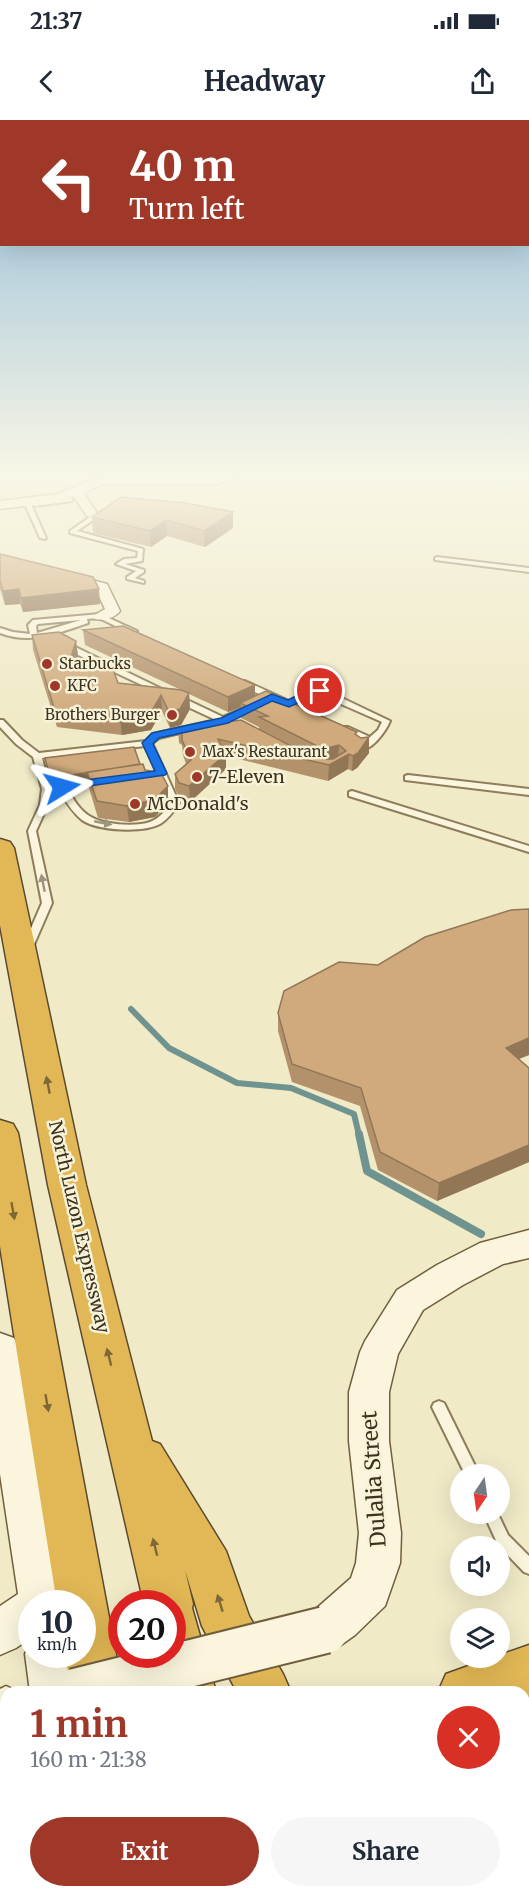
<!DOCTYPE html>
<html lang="en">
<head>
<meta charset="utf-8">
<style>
	body { margin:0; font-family:Merriweather,serif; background:#f6f6f7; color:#1f2937; height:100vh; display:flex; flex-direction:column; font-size:22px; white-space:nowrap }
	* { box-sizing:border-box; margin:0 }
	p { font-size:20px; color:#747a83 }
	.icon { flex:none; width:33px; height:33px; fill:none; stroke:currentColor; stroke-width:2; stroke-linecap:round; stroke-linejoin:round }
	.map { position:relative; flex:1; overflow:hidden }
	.panel { position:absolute; left:0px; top:1566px; width:530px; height:212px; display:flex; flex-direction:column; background:#fff; border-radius:18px 18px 0 0; box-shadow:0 6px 24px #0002 }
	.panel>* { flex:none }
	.hud { position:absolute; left:0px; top:0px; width:530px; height:126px; box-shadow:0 6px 24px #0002; background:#9f3829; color:#fff; overflow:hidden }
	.needle { width:39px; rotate:193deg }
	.controls { position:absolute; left:450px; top:1344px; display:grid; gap:12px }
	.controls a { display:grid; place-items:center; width:60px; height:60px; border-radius:50%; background:#fff; box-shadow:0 6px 24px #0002; font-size:30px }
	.speed { position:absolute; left:18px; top:1470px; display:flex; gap:12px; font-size:30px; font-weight:700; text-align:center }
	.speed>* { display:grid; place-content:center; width:78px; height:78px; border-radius:50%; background:#fff; box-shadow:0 6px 24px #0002; line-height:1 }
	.speed small { font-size:15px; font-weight:400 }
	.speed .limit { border:9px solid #d22; background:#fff; color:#111 }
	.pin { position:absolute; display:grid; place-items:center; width:51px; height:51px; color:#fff; margin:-26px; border:3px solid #fff; border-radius:50%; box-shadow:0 2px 6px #0007 }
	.me { position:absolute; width:66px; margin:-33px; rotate:82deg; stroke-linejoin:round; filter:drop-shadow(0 0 4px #0008) }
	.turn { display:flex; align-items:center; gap:21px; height:126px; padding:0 30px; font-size:27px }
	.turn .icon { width:78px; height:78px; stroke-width:2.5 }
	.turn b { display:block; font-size:42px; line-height:51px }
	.round { display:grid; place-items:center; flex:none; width:63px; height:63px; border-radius:32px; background:#f6f6f7 }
	.head { display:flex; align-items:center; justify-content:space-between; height:102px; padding:0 30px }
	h1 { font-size:36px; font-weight:700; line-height:45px; color:#9f3829 }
	.action { display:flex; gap:12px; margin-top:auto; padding:12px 30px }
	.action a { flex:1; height:69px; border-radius:36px; background:#9f3829; color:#fff; font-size:24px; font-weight:700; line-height:69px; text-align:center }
	.action a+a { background:#f6f6f7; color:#1f2937 }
	.status { display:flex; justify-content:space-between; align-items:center; height:42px; padding:0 30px; background:#fff; direction:ltr }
	.status svg { height:16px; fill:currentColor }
	header { display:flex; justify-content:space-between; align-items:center; height:78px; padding:0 30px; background:#fff; font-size:27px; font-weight:700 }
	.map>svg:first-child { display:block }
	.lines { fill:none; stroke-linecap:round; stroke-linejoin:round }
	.stream-far1 { stroke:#6f938f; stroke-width:6 }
	.stream { stroke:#6f938f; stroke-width:8 }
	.lane-casing { stroke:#8e7d5b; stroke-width:4 }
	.street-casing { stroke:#8e7d5b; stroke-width:3 }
	.secondary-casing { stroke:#705e3e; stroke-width:3 }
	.highway-casing { stroke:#5b4a2f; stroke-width:3 }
	.lane { fill:#faf5dc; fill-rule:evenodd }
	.street { fill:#faf5dc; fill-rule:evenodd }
	.secondary { fill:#faf5dc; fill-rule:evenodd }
	.highway { fill:#e2b856; fill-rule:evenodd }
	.secondary-bridge-casing { stroke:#705e3e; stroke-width:50; stroke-linecap:butt }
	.secondary-bridge { stroke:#faf5dc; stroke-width:46 }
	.wall { fill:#b3926b }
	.shaded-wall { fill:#927757 }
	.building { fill:#d0aa7c; stroke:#927757; stroke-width:1.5 }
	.oneway { fill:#9c947e }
	.oneway2 { fill:#7f6836 }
	.route { fill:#1a73e8; stroke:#114b97; stroke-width:1.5 }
	.poi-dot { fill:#9f3829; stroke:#f7f3d8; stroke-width:2 }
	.labels { text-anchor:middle; stroke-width:5; stroke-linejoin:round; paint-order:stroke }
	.far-poi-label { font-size:15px; fill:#3d3220; stroke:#f7f3d8; text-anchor:start }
	.poi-label { font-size:18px; fill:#3d3220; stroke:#f7f3d8; text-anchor:start }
	.street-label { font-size:18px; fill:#3d3220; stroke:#f7f3d8 }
	.near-street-label { font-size:21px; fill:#3d3220; stroke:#f7f3d8 }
</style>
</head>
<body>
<div class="status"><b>21:37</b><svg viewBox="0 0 49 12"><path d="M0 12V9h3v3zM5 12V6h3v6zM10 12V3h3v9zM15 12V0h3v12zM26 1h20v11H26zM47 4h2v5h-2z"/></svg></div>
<header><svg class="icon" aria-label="back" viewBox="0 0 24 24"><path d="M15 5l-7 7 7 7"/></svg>Headway<svg class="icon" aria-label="share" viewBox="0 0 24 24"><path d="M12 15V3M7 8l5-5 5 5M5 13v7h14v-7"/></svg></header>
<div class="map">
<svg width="529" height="1777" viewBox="0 0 529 1777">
	<rect width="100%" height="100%" fill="#f0eac7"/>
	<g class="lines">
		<path class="stream-far1" d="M131,889L169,928L237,963L291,968L354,994L359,1015"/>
		<path class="stream" d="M359,1014L367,1051L481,1114"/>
		<defs>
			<path id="lane" d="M70,378L72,379V381L35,386L32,384L35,382Z
				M25,381L30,382L46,418L45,419L40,418L24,382Z
				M89,392H93L96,398L77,411L143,429L142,441L125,444L144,450V452L135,458L144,461V463L127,459V457L136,451L116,444L124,439L137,438L138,431L70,413V411L90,397Z
				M437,437L529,448V452L435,440V438Z
				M100,494L137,511L130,513L99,498L87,499L88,503C58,513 31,525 0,513V508L13,512L30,514L28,505L33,500ZM81,500L37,513L36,506L38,504Z
				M61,523H67L168,572L167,574H161L61,527Z
				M239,561H245L289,581L312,568L323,569L390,601C385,613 371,631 358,631V627L365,621L342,611V607H348L370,617L378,610L382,602L316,573L292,586H286L239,565Z
				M175,577H181L223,597L250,585H256L257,587L230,600L243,606V610H237L222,603L159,618L152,623L179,683C174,691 168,699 160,704C143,713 98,711 82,700C72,692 65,680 59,670L50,671L48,685L36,711L52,783L32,829L27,832L23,831L22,829L42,783L28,711L40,685L42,669L33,637L16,624L0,607V600H3L22,620L39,633L146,621L153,614L216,600L175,581ZM145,626L156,651L151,654L152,656H158L171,683C166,690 159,699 150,702C136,707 104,705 91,697C80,691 73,679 67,668L104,663V659L66,664L61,660L58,661L57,665L49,666L42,638Z
				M408,655L529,669V675L405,660V656Z
				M352,671L529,726V732L349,676V672Z
				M439,1281L444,1283L479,1354H465L432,1287L434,1283Z
				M484,1394H498L508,1415L529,1436V1454L524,1452L498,1425Z"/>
			<path id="street" d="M231,352H248L218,364H103L84,373L97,393L91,397L87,396L74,377L42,384L0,389V381L57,374L103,356H217Z
				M70,454L107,464L120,491C115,498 103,501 95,499L93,496L105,489L96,470L65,461L63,458L65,455Z"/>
			<path id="secondary" d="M529,1110V1138L503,1144L463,1165L423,1190L398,1234L389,1272V1321L401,1413L400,1443L385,1486L355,1515L341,1525L325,1532L309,1525L302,1510L309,1495L351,1458L356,1443L359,1413L349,1321V1272L360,1232L365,1221L397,1170L437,1145L480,1123Z
				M0,1213L14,1218L19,1229L64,1484H32V1517L16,1528L0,1535V1486L18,1474L0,1354Z
				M32,1519V1534H71L76,1572H30L25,1534Z
				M6,1566L19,1572H6V1661L0,1663V1569Z"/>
			<path id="highway" d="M0,719L10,722L14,728L86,1065L152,1321L160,1324L226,1431L249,1496L283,1554L291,1572H237L202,1506L185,1450L193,1484L192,1488L216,1572H164L156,1534H172V1484H144L48,1065L0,805Z
				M0,1000L13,1004L18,1013L123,1572H71L65,1534H82V1484H57L0,1126Z
				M529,1525V1603L524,1605V1572H438L446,1554L491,1538H500V1535Z
				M76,1772H163L164,1777H75Z
				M211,1772H324L322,1777H212Z"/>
		</defs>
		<use href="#lane" class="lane-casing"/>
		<use href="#street" class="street-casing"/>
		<use href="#secondary" class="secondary-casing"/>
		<use href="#highway" class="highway-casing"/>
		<use href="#lane" class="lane"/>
		<use href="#street" class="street"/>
		<use href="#secondary" class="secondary"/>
		<use href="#highway" class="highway"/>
		<defs>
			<path id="secondary-bridge" d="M75,1572L325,1510"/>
		</defs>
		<use href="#secondary-bridge" class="secondary-bridge-casing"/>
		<use href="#secondary-bridge" class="secondary-bridge"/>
	</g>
	<path class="wall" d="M121,377L233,408L205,427L167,416L151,427L93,413L92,397Z
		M0,434L100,484L23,492L20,484L5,485L0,469Z
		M83,510L255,565V577L357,615L369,633L357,648L352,651L348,649L328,661L226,636V649L190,682L180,679L175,669V654L186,644L183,635L182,625L179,623L178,608L259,609V607L241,598V587L228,592L189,574L190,589L181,605L170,608L162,591L151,610L122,615L57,607L33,530L32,515L76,521L78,536L74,545L118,563L179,569L85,525Z
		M45,638L140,644L145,650L168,666V683L155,697L129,702L98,698L89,668L88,659L67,662L60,658L51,664Z
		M529,789V935L519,939L529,948V1042L437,1081L378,1050L360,986L292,962L278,911V893L378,845Z"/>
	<path class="shaded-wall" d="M0,352H24L0,354Z
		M233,392V408L205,427L204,411Z
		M166,400L167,416L151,427L150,411Z
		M19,469L20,484L5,485L3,471Z
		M99,469L100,484L23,492L21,478Z
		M76,521L78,536L69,562L68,546Z
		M255,565V580L240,583L241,587L228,592V577Z
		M189,573L190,589L181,605L170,608L169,592Z
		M161,575L162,591L151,610L122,615L120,599Z
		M369,617V633L357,648L352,651L353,636Z
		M339,625L338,640L349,634L348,649L328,661L329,645L323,644V629Z
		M226,634V649L190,682L189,666Z
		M60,652V658L51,664L50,658Z
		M88,653V659L67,662L66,656Z
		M168,666V683L155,697L129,702L127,686Z
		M529,918V935L503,945L506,928Z
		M529,1025V1042L437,1081L439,1063Z
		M6,1705V1711L0,1712V1706Z"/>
	<path class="building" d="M121,377L185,383L233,392L204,411L166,400L150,411L92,397Z
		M0,434L93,457L99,469L21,478L19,469L3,471L0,461Z
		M123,506L255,565L228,577L83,510Z
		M59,512L76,521L68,546L110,541L118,563L181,570L189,573L180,589L169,592L161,575L150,594L120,599L55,591L32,515Z
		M266,571L357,612L355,614L361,618L369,617L358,633L353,636L349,634L329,645L218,619L226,634L189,666L179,663L175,654L191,640L182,620V610L178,608L241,600L316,639H333L346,631L339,625L323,629L259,597L268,596L240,583Z
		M134,627L140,644L66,656L60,652L50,658L45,638Z
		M143,644L145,650L161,653L168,666L154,680L127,686L97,681L87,652Z
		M529,789V918L506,928L529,948V1025L439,1063L380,1032L361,968L292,944L278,893L284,871L339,842L378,845L425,817L511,790Z
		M529,1626V1777H409L411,1772H524V1627Z
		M6,1669V1705L0,1706V1671Z"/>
	<defs><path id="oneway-solid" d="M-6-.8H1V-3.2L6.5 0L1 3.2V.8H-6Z" transform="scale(1.5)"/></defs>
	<g class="oneway">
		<use href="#oneway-solid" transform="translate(103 703) rotate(11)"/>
		<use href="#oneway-solid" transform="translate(43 763) rotate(-101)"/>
	</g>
	<g class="oneway2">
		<use href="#oneway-solid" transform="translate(48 965) rotate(-101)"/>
		<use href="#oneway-solid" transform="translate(13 1091) rotate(80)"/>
		<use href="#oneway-solid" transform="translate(109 1237) rotate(-104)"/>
		<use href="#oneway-solid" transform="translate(47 1283) rotate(80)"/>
		<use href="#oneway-solid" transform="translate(155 1427) rotate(-104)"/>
		<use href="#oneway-solid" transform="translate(220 1483) rotate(-107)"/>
	</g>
	<linearGradient id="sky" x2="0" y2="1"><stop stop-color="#8fbad8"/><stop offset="0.59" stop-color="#f8f6e6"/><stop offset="1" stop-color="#f8f6e6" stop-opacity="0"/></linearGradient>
	<rect width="529" height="601" fill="url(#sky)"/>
	<path class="route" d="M315,567L325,571L289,587L272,581L228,603L159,618L153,624L167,653L165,655L62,670L56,667L62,663L155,651L142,623L152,613L221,598L272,574L288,580Z"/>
	<g class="poi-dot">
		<circle cx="47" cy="544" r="6"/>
		<circle cx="55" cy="566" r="6"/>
		<circle cx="172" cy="595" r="6"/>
		<circle cx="190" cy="632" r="6"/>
		<circle cx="197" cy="657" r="6"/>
		<circle cx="135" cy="684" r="6"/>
	</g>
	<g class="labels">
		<g class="far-poi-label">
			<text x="59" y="549">Starbucks</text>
			<text x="67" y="571">KFC</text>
			<text x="160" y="600" text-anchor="end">Brothers Burger</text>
			<text x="202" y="637">Max's Restaurant</text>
		</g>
		<g class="poi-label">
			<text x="209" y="663">7-Eleven</text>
			<text x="147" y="690">McDonald's</text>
		</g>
		<g class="street-label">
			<text transform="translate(79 1107) rotate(77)" y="6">North Luzon Expressway</text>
		</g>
		<g class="near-street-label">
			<text transform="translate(374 1359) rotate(-94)" y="7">Dulalia Street</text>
		</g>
	</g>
</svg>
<div class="controls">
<a><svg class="needle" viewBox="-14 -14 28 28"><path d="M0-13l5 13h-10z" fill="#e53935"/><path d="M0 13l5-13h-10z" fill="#747a83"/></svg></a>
<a><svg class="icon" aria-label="sound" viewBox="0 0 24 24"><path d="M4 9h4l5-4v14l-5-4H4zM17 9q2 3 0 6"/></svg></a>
<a><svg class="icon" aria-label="layers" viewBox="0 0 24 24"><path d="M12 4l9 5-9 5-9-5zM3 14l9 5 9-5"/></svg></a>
</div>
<div class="speed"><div>10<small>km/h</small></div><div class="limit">20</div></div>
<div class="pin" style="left:320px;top:571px;background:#d93025"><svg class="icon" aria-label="arrive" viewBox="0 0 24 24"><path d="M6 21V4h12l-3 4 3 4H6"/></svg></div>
<svg class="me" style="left:62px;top:667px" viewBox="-20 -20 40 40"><path d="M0-17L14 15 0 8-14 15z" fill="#1a73e8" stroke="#fff" stroke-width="4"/></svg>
<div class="hud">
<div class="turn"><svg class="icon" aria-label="left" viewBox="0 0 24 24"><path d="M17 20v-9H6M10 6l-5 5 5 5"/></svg><div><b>40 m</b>Turn left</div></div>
</div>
<section class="panel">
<div class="head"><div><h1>1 min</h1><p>160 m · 21:38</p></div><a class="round" style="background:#d93025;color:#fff"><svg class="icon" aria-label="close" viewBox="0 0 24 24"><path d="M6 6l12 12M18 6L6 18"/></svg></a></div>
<div class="action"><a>Exit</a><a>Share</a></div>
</section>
</div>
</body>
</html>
